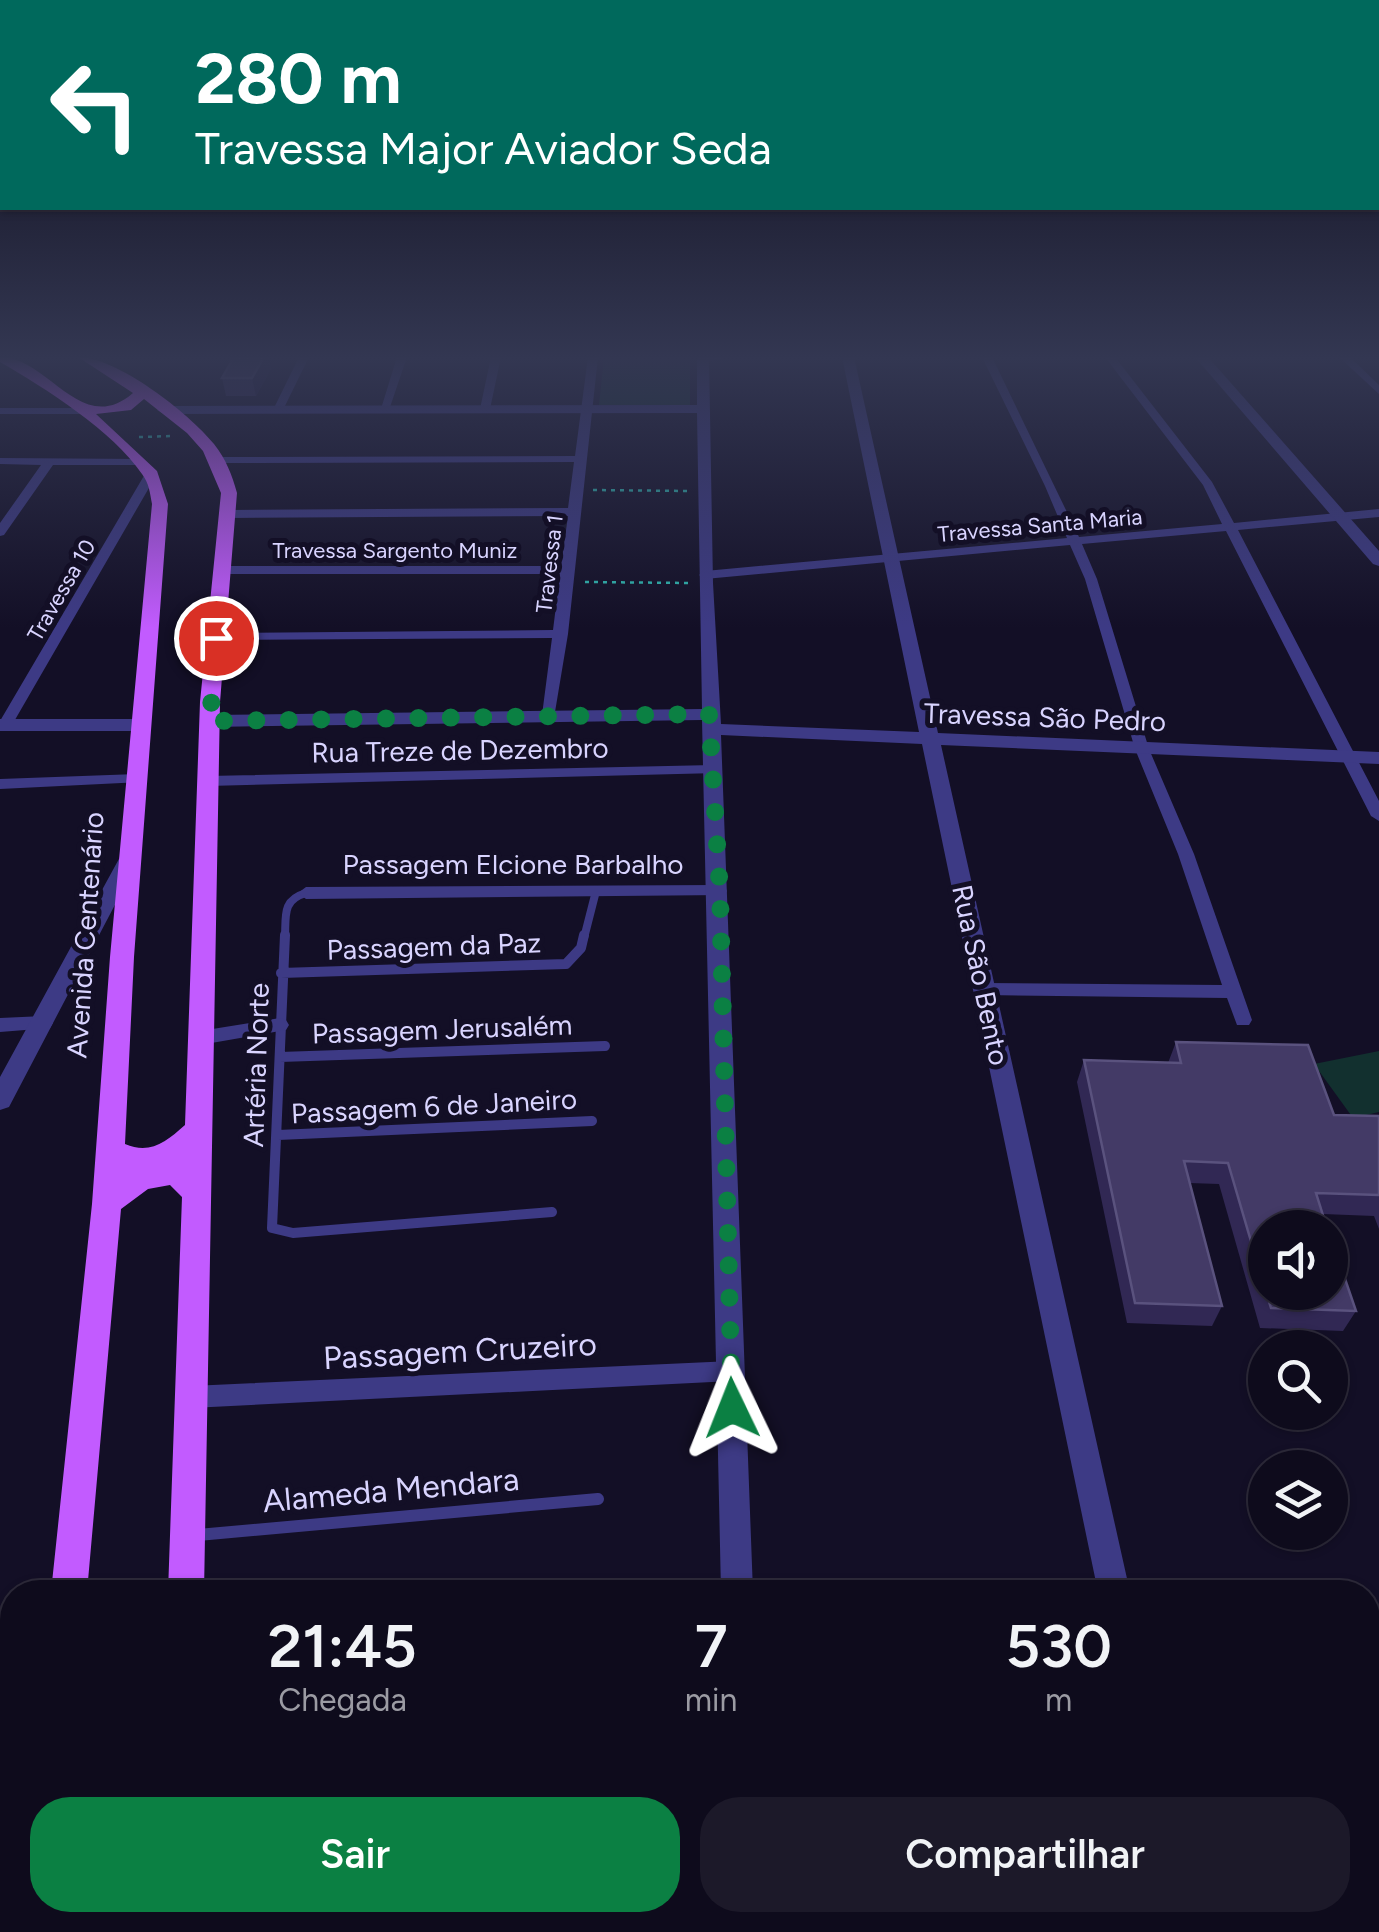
<!DOCTYPE html>
<html lang="pt">
<head>
<meta charset="utf-8">
<style>
	body { margin:0; font-family:Figtree,sans-serif; background:#1c1929; color:#f1f3f6; height:100vh; display:flex; flex-direction:column; font-size:38px; white-space:nowrap }
	* { box-sizing:border-box; margin:0 }
	p { font-size:32px; color:#9b9ba3 }
	.icon { flex:none; width:55px; height:55px; fill:none; stroke:currentColor; stroke-width:2; stroke-linecap:round; stroke-linejoin:round }
	.map { position:relative; flex:1; overflow:hidden }
	.side { position:absolute; left:0px; top:1580px; width:1380px; height:352px; display:flex; flex-direction:column; background:#0e0b1c; border-radius:40px 40px 0 0; box-shadow:0 2px 8px #0004,0 0 0 2px #2e2b3b }
	.side>* { flex:none }
	.top-card { position:absolute; left:0px; top:0px; width:1380px; height:210px; box-shadow:0 2px 8px #0004,0 0 0 2px #2e2b3b; background:#00695c; color:#fff; overflow:hidden }
	.tools { position:absolute; left:1248px; top:1210px; display:grid; gap:20px }
	.tools a { display:grid; place-items:center; width:100px; height:100px; border-radius:50%; background:#0e0b1c; box-shadow:0 2px 8px #0004,0 0 0 2px #2e2b3b; font-size:50px }
	.pin { position:absolute; display:grid; place-items:center; width:85px; height:85px; color:#fff; margin:-42px; border:5px solid #fff; border-radius:50%; box-shadow:0 2px 10px #0007 }
	.me { position:absolute; width:110px; margin:-55px; rotate:358deg; stroke-linejoin:round; filter:drop-shadow(0 0 8px #0008) }
	.turn { display:flex; align-items:center; gap:35px; height:210px; padding:0 30px; font-size:45px }
	.turn .icon { width:130px; height:130px; stroke-width:2.5 }
	.turn b { display:block; font-size:70px; line-height:85px }
	.eta { display:flex; justify-content:space-evenly; align-items:center; height:170px; text-align:center }
	.eta b { font-size:60px; font-weight:600; line-height:70px }
	.primary-button { display:flex; gap:20px; margin-top:auto; padding:20px 30px }
	.primary-button a { flex:1; height:115px; border-radius:40px; background:#0b8043; color:#fff; font-size:40px; font-weight:600; line-height:115px; text-align:center }
	.primary-button a+a { background:#1c1929; color:#f1f3f6 }
	.map>svg:first-child { display:block }
	.green { fill:#12302f }
	.lines { fill:none; stroke-linecap:round; stroke-linejoin:round }
	.path { stroke:#2fb8b0; stroke-width:2.5; stroke-dasharray:4 5; stroke-linecap:butt }
	.service-far2 { stroke:#3d3a85; stroke-width:8 }
	.service-far1 { stroke:#3d3a85; stroke-width:10 }
	.service { stroke:#3d3a85; stroke-width:12 }
	.minor { fill:#3d3a85; fill-rule:evenodd }
	.tertiary { fill:#3d3a85; fill-rule:evenodd }
	.primary { fill:#c25bff; fill-rule:evenodd }
	.wall { fill:#312854 }
	.shaded-wall { fill:#1d163a }
	.building { fill:#433a66; stroke:#5a527e; stroke-width:2.5 }
	.route { stroke:#0b8043; stroke-width:18; stroke-dasharray:0 32.4 }
	.labels { text-anchor:middle; stroke-width:10; stroke-linejoin:round; paint-order:stroke }
	.far-street-label { font-size:22px; fill:#d9d4ff; stroke:#130f26 }
	.street-label { font-size:28px; fill:#d9d4ff; stroke:#130f26 }
	.near-street-label { font-size:32px; fill:#d9d4ff; stroke:#130f26 }
</style>
</head>
<body>
<div class="map">
<svg width="1379" height="1932" viewBox="0 0 1379 1932">
	<rect width="100%" height="100%" fill="#130f26"/>
	<path class="green" d="M604,357H690V405H599Z
		M1379,1051V1112L1353,1118L1314,1064Z"/>
	<g class="lines">
		<path class="path" d="M139,437L174,436
			M593,490L689,491
			M585,582L690,583"/>
		<path class="service-far2" d="M285,938C286,915 282,900 306,893
			M584,938L596,891"/>
		<path class="service-far1" d="M285,935L272,1228L293,1233L552,1212
			M281,973L566,964L581,948L584,935
			M280,1057L605,1046
			M278,1135L592,1121"/>
		<path class="service" d="M198,1535L598,1499
			M330,1920L331,1932"/>
		<path class="minor" d="M299,357H309L283,410L274,412L273,410Z
			M397,357H407L389,410L380,412Z
			M491,357H501L490,409L485,412L480,409Z
			M588,357H598L568,634L554,718H544L542,715L552,638L211,640L209,637L216,633L553,630L560,574H222L216,570L222,566H561L568,516L229,518L223,514L229,510L568,508L574,462L219,463L213,460L219,457L575,456Z
			M699,357H732L703,362Z
			M982,357H992L1079,537L1222,524L1203,485L1105,357H1115L1212,482L1234,523L1379,509V517L1238,530L1379,801V821L1371,816L1226,531L1082,544L1097,579L1149,749L1194,854L1252,1020L1249,1025H1237L1227,998L984,995L975,989L984,983L1222,985L1178,854L1135,749L1085,579L1070,545L705,579L699,575L705,571L1067,538L1045,486Z
			M1339,357H1350L1379,385V394Z
			M0,408H79L84,411L79,414H0Z
			M0,458L141,459L147,462L141,465H53L4,535L0,536V523L41,465L0,464Z
			M151,471L157,474L12,725L10,728H0V721L145,474Z
			M713,765L718,767L721,770L718,773L208,786L200,781L208,776Z
			M137,774L142,776L145,779L142,782L0,789V779Z
			M719,885L725,887L727,891L725,895L306,899L298,893L306,887Z
			M44,1016L50,1018L53,1023L50,1028L0,1032V1018Z
			M280,1018L286,1020L289,1025L286,1030L200,1045L193,1043L191,1038L193,1033L200,1031Z
			M732,1361L740,1364L743,1371L740,1378L732,1381L191,1408L183,1404L180,1397L183,1390L191,1386Z"/>
		<path class="tertiary" d="M697,357H709L713,583L721,724L919,732L842,357H854L938,733L1379,752V764L941,745L1130,1592H1098L922,744L721,735L753,1592H721L702,720L209,727L200,721L209,715L702,709L697,413L164,414L157,410L164,406L697,405Z
			M1195,357H1208L1379,551V566L1373,564Z
			M0,719H141L150,725L141,731H0Z
			M130,850L140,857L9,1107L0,1110V1077L120,857Z
			M727,1920H765V1932H727Z
			M1166,1920H1204L1206,1932H1168Z"/>
		<path class="primary" d="M0,357C49,357 81,438 133,393L78,357C117,357 189,413 214,444C226,459 232,475 237,493L220,702L204,1592H168L182,1197L170,1185L148,1189L121,1209L87,1592H51L92,1204L110,957L152,504C150,493 149,483 142,474C113,431 45,388 0,362ZM144,399L187,433L203,451L221,493L200,702L185,1125C166,1142 150,1155 125,1144L134,957L168,504L157,471L96,414L131,410Z
			M16,1920H58L57,1932H15Z
			M154,1920H196L195,1932H153Z"/>
	</g>
	<path class="wall" d="M234,357H268L271,369L256,396H226L222,378Z
		M1176,1042L1334,1115L1379,1116V1229L1374,1216L1323,1214L1265,1228V1292H1330L1356,1311L1343,1331L1260,1328L1219,1184L1189,1183L1222,1306L1212,1326L1127,1323L1077,1082L1084,1060L1168,1063Z"/>
	<path class="shaded-wall" d="M264,357H268L271,369L256,396L252,378Z"/>
	<path class="building" d="M234,357H264L252,378H222Z
		M1176,1042L1308,1045L1334,1115L1379,1116V1195L1316,1193L1327,1228H1265V1289L1228,1163L1184,1161L1222,1306L1135,1303L1084,1060L1181,1063Z
		M1330,1235L1356,1311L1271,1308L1266,1292H1330Z"/>
	<linearGradient id="sky" x2="0" y2="1"><stop stop-color="#0a0815"/><stop offset="0.57" stop-color="#333752"/><stop offset="1" stop-color="#333752" stop-opacity="0"/></linearGradient>
	<rect width="1379" height="628" fill="url(#sky)"/>
	<g class="lines">
		<path class="route" d="M216,638L210,721L709,714L720,891L732,1408"/>
	</g>
	<g class="labels">
		<g class="far-street-label">
			<text transform="translate(1040 525) rotate(-5)" y="8">Travessa Santa Maria</text>
			<text x="395" y="558">Travessa Sargento Muniz</text>
			<text transform="translate(549 564) rotate(-83)" y="8">Travessa 1</text>
			<text transform="translate(61 590) rotate(-60)" y="8">Travessa 10</text>
		</g>
		<g class="street-label">
			<text transform="translate(1045 717) rotate(2)" y="10">Travessa São Pedro</text>
			<text transform="translate(460 750) rotate(-1)" y="10">Rua Treze de Dezembro</text>
			<text x="513" y="874">Passagem Elcione Barbalho</text>
			<text transform="translate(85 935) rotate(-86)" y="10">Avenida Centenário</text>
			<text transform="translate(434 946) rotate(-2)" y="10">Passagem da Paz</text>
			<text transform="translate(981 975) rotate(78)" y="10">Rua São Bento</text>
			<text transform="translate(442 1029) rotate(-2)" y="10">Passagem Jerusalém</text>
			<text transform="translate(256 1065) rotate(-88)" y="10">Artéria Norte</text>
			<text transform="translate(434 1106) rotate(-3)" y="10">Passagem 6 de Janeiro</text>
		</g>
		<g class="near-street-label">
			<text transform="translate(460 1351) rotate(-3)" y="11">Passagem Cruzeiro</text>
			<text transform="translate(391 1490) rotate(-5)" y="11">Alameda Mendara</text>
		</g>
	</g>
</svg>
<div class="tools">
<a><svg class="icon" aria-label="sound" viewBox="0 0 24 24"><path d="M4 9h4l5-4v14l-5-4H4zM17 9q2 3 0 6"/></svg></a>
<a><svg class="icon" aria-label="search" viewBox="0 0 24 24"><circle cx="10" cy="10" r="6"/><path d="M15 15l6 6"/></svg></a>
<a><svg class="icon" aria-label="layers" viewBox="0 0 24 24"><path d="M12 4l9 5-9 5-9-5zM3 14l9 5 9-5"/></svg></a>
</div>
<div class="pin" style="left:216px;top:638px;background:#d93025"><svg class="icon" aria-label="arrive" viewBox="0 0 24 24"><path d="M6 21V4h12l-3 4 3 4H6"/></svg></div>
<svg class="me" style="left:732px;top:1408px" viewBox="-20 -20 40 40"><path d="M0-17L14 15 0 8-14 15z" fill="#0b8043" stroke="#fff" stroke-width="4"/></svg>
<div class="top-card">
<div class="turn"><svg class="icon" aria-label="left" viewBox="0 0 24 24"><path d="M17 20v-9H6M10 6l-5 5 5 5"/></svg><div><b>280 m</b>Travessa Major Aviador Seda</div></div>
</div>
<section class="side">
<div class="eta">
<div><b>21:45</b><p>Chegada</p></div>
<div><b>7</b><p>min</p></div>
<div><b>530</b><p>m</p></div>
</div>
<div class="primary-button"><a>Sair</a><a>Compartilhar</a></div>
</section>
</div>
</body>
</html>
